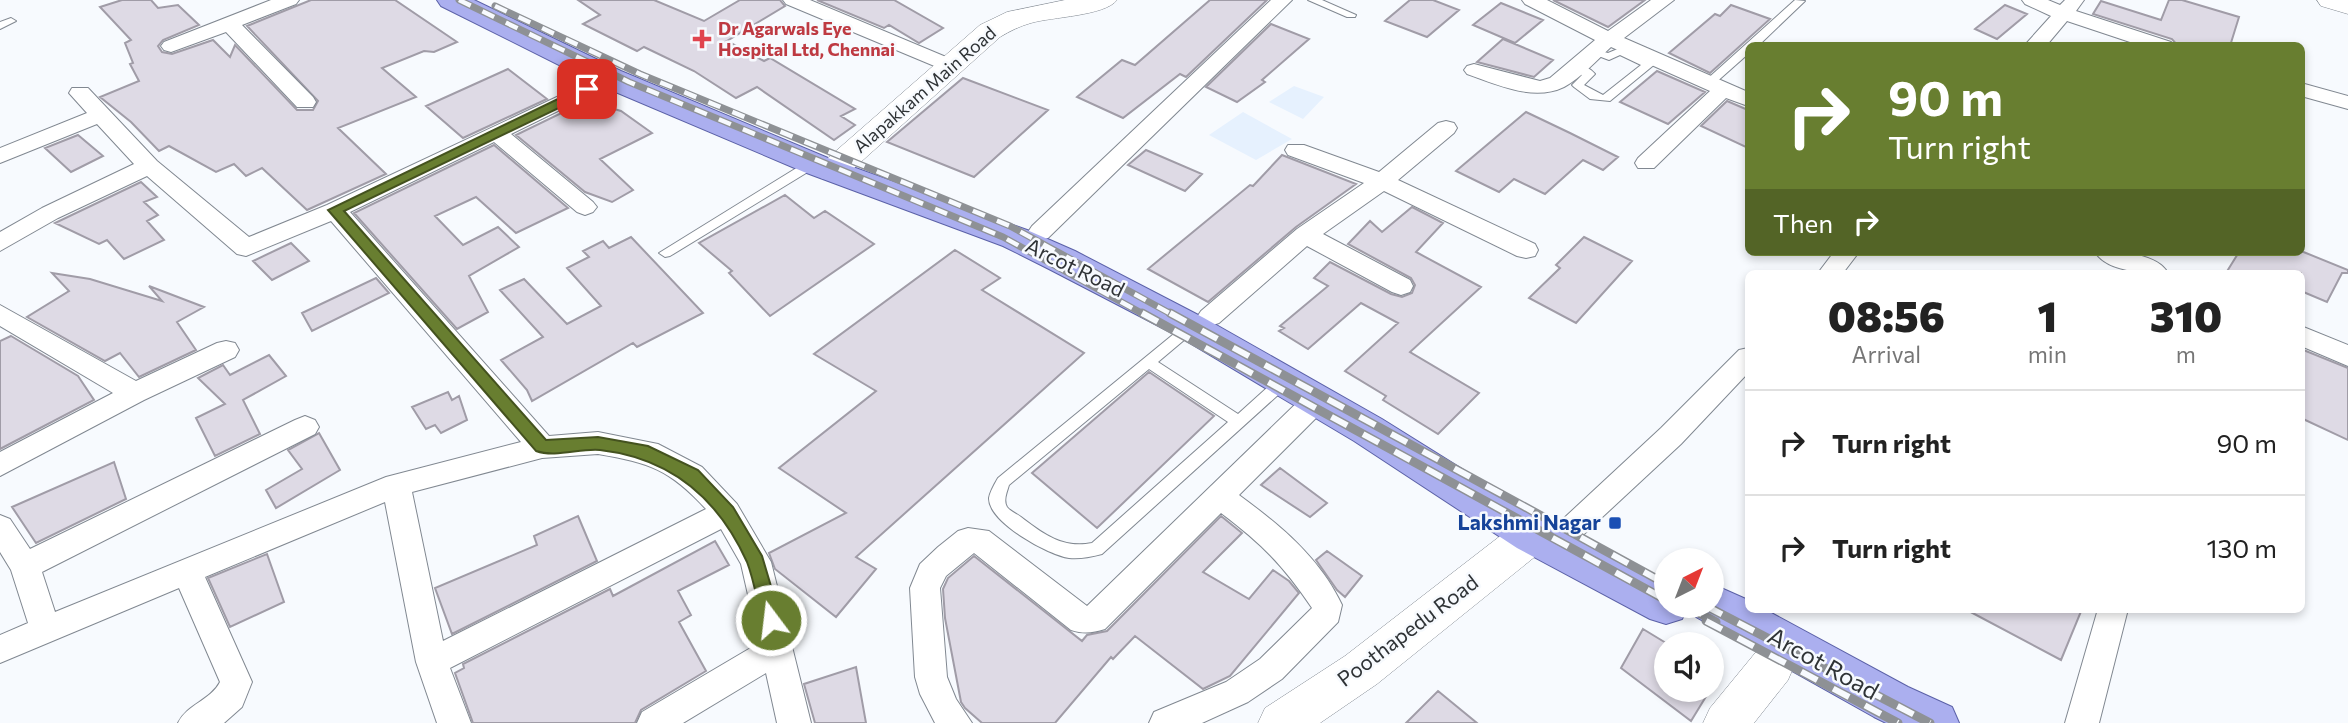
<!DOCTYPE html>
<html lang="en">
<head>
<meta charset="utf-8">
<style>
	body { margin:0; font-family:Commissioner,sans-serif; background:#f2f2f2; color:#222; height:100vh; display:flex; flex-direction:column; font-size:26px; white-space:nowrap }
	* { box-sizing:border-box; margin:0 }
	p { font-size:23px; color:#767676 }
	.icon { flex:none; width:38px; height:38px; fill:none; stroke:currentColor; stroke-width:2; stroke-linecap:round; stroke-linejoin:round }
	.map { position:relative; flex:1; overflow:hidden }
	.details { position:absolute; left:1745px; top:270px; width:560px; height:343px; display:flex; flex-direction:column; background:#fff; border-radius:10px; box-shadow:0 4px 10px #0003 }
	.details>* { flex:none }
	.banner { position:absolute; left:1745px; top:42px; width:560px; height:214px; border-radius:10px; box-shadow:0 4px 10px #0003; background:#687e30; color:#fff; overflow:hidden }
	.needle { width:46px; rotate:42deg }
	.controls { position:absolute; left:1654px; top:548px; display:grid; gap:14px }
	.controls a { display:grid; place-items:center; width:70px; height:70px; border-radius:50%; background:#fff; box-shadow:0 4px 10px #0003; font-size:35px }
	.pin { position:absolute; display:grid; place-items:center; width:60px; height:60px; color:#fff; margin:-30px; border-radius:14px; box-shadow:0 4px 10px #0006 }
	.me { position:absolute; width:77px; margin:-38px; rotate:345deg; stroke-linejoin:round; filter:drop-shadow(0 0 5px #0008) }
	.turn { display:flex; align-items:center; gap:24px; height:147px; padding:0 28px; font-size:32px }
	.turn .icon { width:91px; height:91px; stroke-width:2.5 }
	.turn b { display:block; font-size:49px; line-height:60px }
	.then { display:flex; align-items:center; height:66px; padding:0 28px; background:#0003; gap:14px; font-size:26px }
	.eta { display:flex; justify-content:space-evenly; align-items:center; height:119px; text-align:center }
	.eta b { font-size:42px; font-weight:800; line-height:49px }
	ul { padding:0; list-style:none }
	li { display:flex; align-items:center; gap:21px; height:105px; padding:0 28px; border-top:2px solid #e0e0e0 }
	li div { flex:1 }
	li b { display:block; font-size:26px }
	li em { font-style:normal }
	.map>svg:first-child { display:block }
	.built { fill:#e6f1fe }
	.building { fill:#dedae5; stroke:#a09ca7; stroke-width:2 }
	.lines { fill:none; stroke-linecap:round; stroke-linejoin:round }
	.lane-casing { stroke:#818891; stroke-width:2 }
	.street-casing { stroke:#818891; stroke-width:2 }
	.secondary-casing { stroke:#818891; stroke-width:1 }
	.primary-casing { stroke:#5b61a7; stroke-width:2 }
	.lane { fill:#fff; fill-rule:evenodd }
	.street { fill:#fff; fill-rule:evenodd }
	.secondary { fill:#fff; fill-rule:evenodd }
	.primary { fill:#abafef; fill-rule:evenodd }
	.rail-far1-casing { stroke:#8e9195; stroke-width:7 }
	.rail-casing { stroke:#8e9195; stroke-width:9 }
	.rail-far1 { stroke:#f7fafe; stroke-width:4.5; stroke-dasharray:13; stroke-linecap:butt }
	.rail { stroke:#f7fafe; stroke-width:6; stroke-dasharray:18; stroke-linecap:butt }
	.route { fill:#687e30; stroke:#44521f; stroke-width:2 }
	.health-dot { fill:#e0444e; stroke:#f7fafe; stroke-width:2.5 }
	.transit-dot { fill:#1a4fb4; stroke:#f7fafe; stroke-width:2.5 }
	.labels { text-anchor:middle; stroke-width:5; stroke-linejoin:round; paint-order:stroke }
	.far-health-label { font-size:18px; font-weight:bold; fill:#be3a42; stroke:#f7fafe; text-anchor:start }
	.far-street-label { font-size:18px; fill:#2f3336; stroke:#f7fafe }
	.street-label { font-size:21px; fill:#2f3336; stroke:#f7fafe }
	.transit-label { font-size:21px; font-weight:bold; fill:#164399; stroke:#f7fafe; text-anchor:end }
	.near-street-label { font-size:24px; fill:#2f3336; stroke:#f7fafe }
</style>
</head>
<body>
<div class="map">
<svg width="2348" height="723" viewBox="0 0 2348 723">
	<rect width="100%" height="100%" fill="#f7fafe"/>
	<path class="built" d="M1294,86L1324,97L1303,119L1269,102Z
		M1243,112L1292,139L1256,160L1209,135Z"/>
	<path class="building" d="M122,0H151L158,8L178,5L199,25L163,40L158,46L162,52L172,54L213,40L230,57L235,45L297,110H313L318,101L247,26L311,0H395L457,42L434,52L424,51L382,68L416,97L338,128L386,174L307,210L262,168L246,176L234,164L216,172L169,146L159,151L131,122L100,97L139,81L130,64L133,63L125,43L131,40L100,7Z
		M578,0H654L704,21L740,0H780L785,6L727,41L764,61L770,58L855,109L841,116L855,125L834,140L757,87L736,98L694,71L644,47L637,51L583,24L600,15Z
		M817,0H894L943,28L919,43L889,25L884,28Z
		M1210,0H1267L1186,77L1180,74L1123,118L1077,97L1122,60L1135,65Z
		M1410,0H1433L1459,10L1427,37L1385,21Z
		M1553,0H1645L1608,27Z
		M2169,0H2182L2239,17L2230,46H2178L2172,39L2093,14L2101,1L2161,20Z
		M1501,3L1543,20L1515,43L1473,25Z
		M1731,5L1770,19L1710,73L1669,53L1715,14L1720,16Z
		M2005,5L2027,14L1997,39L1975,29Z
		M1271,24L1309,39L1262,80L1265,82L1237,102L1206,87Z
		M1503,39L1553,60L1534,77L1477,62Z
		M508,69L547,99L463,138L426,106Z
		M1657,71L1705,92L1668,124L1620,102Z
		M963,78L1048,110L974,177L887,142Z
		M586,101L621,111L652,133L600,159L633,190L612,202L585,192L516,135Z
		M1727,101L1748,110V148L1701,126Z
		M1526,112L1570,133L1618,157L1603,170L1583,160L1545,194L1514,179L1499,192L1456,171Z
		M78,135L103,156L71,172L45,148Z
		M494,145L568,208L516,233L476,197L435,216L463,245L498,227L519,247L469,276L488,312L457,329L354,213Z
		M1146,150L1202,174L1185,191L1128,165Z
		M1282,155L1356,184L1296,227L1208,302L1148,269L1250,185L1253,186Z
		M141,182L157,197L144,202L158,215L147,221L164,240L124,259L107,240L99,244L55,223Z
		M785,195L814,218L825,211L874,244L770,316L729,273L732,271L699,243Z
		M1412,207L1443,223L1416,252L1481,287L1410,352L1479,393L1438,434L1383,400L1386,396L1345,371L1398,323L1361,303L1308,349L1279,331L1284,328L1280,326L1328,286L1314,278L1330,262L1391,294L1402,297L1412,293L1415,285L1411,278L1348,244L1370,221L1382,232Z
		M631,237L703,313L637,347L633,343L532,401L527,390L501,360L543,337L500,290L524,279L567,324L601,306L567,268L589,257L583,251L603,241L609,248Z
		M1584,237L1632,261L1576,323L1529,298L1560,268L1556,265Z
		M291,243L309,261L272,280L253,261Z
		M955,250L1000,278L982,290L1084,353L856,557L876,569L836,617L775,569L769,553L846,513L779,468L876,391L814,354Z
		M2301,251L2348,270V273H2342L2327,302L2301,291V273H2226L2239,252Z
		M52,273L90,279L162,301L149,286L204,307L177,322L196,350L139,377L120,353L105,361L27,317L69,291Z
		M376,278L389,293L312,331L302,313Z
		M11,336L78,376L94,400L0,449V341Z
		M2301,349L2348,368V440L2301,418Z
		M269,355L286,376L243,400L260,434L215,456L196,418L225,404L198,378L223,365L230,375Z
		M1149,372L1214,416L1097,528L1032,473Z
		M448,392L452,400L459,396L467,420L441,433L435,425L426,429L412,407Z
		M319,433L340,470L276,508L266,490L302,469L288,450Z
		M114,462L126,499L36,543L12,507Z
		M1280,468L1327,503L1310,517L1261,485Z
		M578,516L597,561L452,634L435,588L537,545L534,536Z
		M1221,516L1242,533L1203,572L1249,599L1273,570L1289,581L1299,593L1230,676L1203,689L1135,636L1113,659L1111,657L1055,723H982L965,708L961,702L945,618L943,589L948,578L974,556L1082,641L1087,635L1107,631Z
		M715,541L729,565L678,591L691,615L679,622L706,671L641,710L635,723H473L455,673L464,668L463,664L610,589L613,596Z
		M1327,551L1362,576L1345,597L1337,590L1316,560Z
		M267,554L284,602L230,627L208,578Z
		M1965,609H2082L2061,660Z
		M1643,629L1666,643V690H1710L1691,721L1621,668Z
		M856,667L866,723H815L804,684Z
		M1438,691L1477,723H1406Z"/>
	<g class="lines">
		<defs>
			<path id="lane" d="M1308,0H1322L1356,15L1355,17H1347Z
				M1795,0L1805,1L1758,46H1748V54L1713,85H1705V81Z
				M11,18L16,21L0,29V22Z
				M1620,48L1655,64L1610,101L1590,99L1574,87L1572,85L1582,75L1572,69V65C1580,63 1590,68 1595,74L1584,85L1603,95L1641,65L1620,55L1609,60L1588,52L1593,49L1608,53Z
				M816,161L822,165L820,168L811,170L670,256L665,257L659,253L803,164Z
				M1191,322L1196,324L1198,327L1196,330L1158,362L1238,414L1279,377H1289L1291,381L1289,385L1102,554C1091,557 1080,559 1069,558C1048,555 988,522 989,498C990,492 995,483 998,478L1186,324ZM1149,369L1228,422L1092,543C1063,549 1043,534 1021,517C1017,514 1010,511 1007,507C1003,500 1007,492 1009,485Z"/>
			<path id="street" d="M271,0H299L296,4L242,25L313,97L316,102L313,107H297L226,32L171,52L164,50L161,46L164,42Z
				M783,0H810L958,62L961,66L958,70H944L786,4Z
				M1271,0H1292L1048,238L1040,240L1032,238L1028,232L1032,226Z
				M1522,0H1547L1608,31L1651,0H1674L1624,38L1748,92V106L1726,98L1654,168H1638L1635,163L1638,158L1710,91L1611,47C1597,60 1581,78 1564,87C1533,102 1496,84 1467,74L1464,70L1467,66L1474,64L1540,81L1550,78L1595,40L1525,4Z
				M2022,0H2048L2060,5L2065,0H2084L2076,11L2171,42L2174,46H2142L2067,21L2046,46H2024L2051,16L2025,4Z
				M610,72L617,74L620,78L617,82L511,134L593,202L597,207L593,212L585,215L577,212L494,142L350,212L549,436L598,432L658,444L702,467L737,504L771,562L811,723H777L766,673L683,723H637L642,712L759,643L741,564L721,529L450,668L471,723H437L416,662L385,502L205,577L252,682L242,707L224,723H178C187,704 210,701 220,682L179,588L0,663V635L28,623L11,570L0,552V515L10,519L30,549L295,420L305,416L315,420L319,427L315,434L42,572L55,612L386,477L521,442L331,221L246,256L237,254L147,176L58,218L0,251V232L42,208L134,164L97,124L0,163V148L87,113L69,93L72,88H88L157,161L249,237L327,205ZM598,454C650,463 669,469 706,509L443,641L412,492L542,458Z
				M2301,83L2348,96V109L2301,96Z
				M1446,121L1454,123L1457,128L1454,133L1398,180L1535,244L1538,250L1535,256L1526,258L1517,256L1384,191L1323,234L1410,280L1413,286L1410,292L1401,295L1392,292L1307,246L1219,323L1210,326L1201,323L1197,317L1201,311L1297,229L1364,183L1288,155L1285,150L1288,145H1304L1379,172L1438,123Z
				M1834,252H1859L1843,273H1818Z
				M2095,252C2116,252 2156,252 2168,273C2147,273 2108,273 2095,252Z
				M0,305L136,381L217,343L226,341L235,343L239,350L235,357L144,400L0,476V452L113,393L0,326Z
				M2301,326L2348,345V366L2301,346Z
				M1748,348V373L1681,444L1583,535L1573,539L1563,535L1558,527L1563,519L1661,428L1739,350Z
				M1317,390L1327,393L1330,400L1327,407L1239,495C1280,525 1320,558 1342,605L1338,622L1282,679L1248,702L1202,723H1149L1154,712L1226,682L1260,659L1312,608C1283,565 1262,544 1221,513L1105,629C1092,633 1084,634 1071,630L974,553L946,576L940,588L947,677L956,699L972,723H935L920,694L915,677L910,588L920,564L938,547L958,531L968,528L989,531L1087,606L1307,393Z
				M2098,609H2128L2099,723H2065Z"/>
			<path id="secondary" d="M1065,0H1117C1105,16 1051,17 1031,23C1020,26 1010,31 1000,37L843,178L832,181L821,178L816,171L821,164L980,25L1007,12Z
				M2317,0H2348V14L2321,6Z
				M1532,518L1547,523L1553,535L1547,547L1377,684L1320,723H1258L1265,708L1345,656L1517,523Z
				M1772,646L1788,652L1794,666L1788,680L1754,723H1703L1710,708L1756,652Z"/>
			<path id="primary" d="M437,0H474L621,71L828,158L1027,230L1075,251L1204,318L1382,419L1547,522L1666,583V606H1688L1682,619L1666,624L1650,619L1517,548L1354,441L1178,336L1049,269L1003,246L804,172L599,85L441,6Z
				M1712,584L1748,600V609H1764L1908,687L1952,707L1959,723H1886L1874,717L1696,617L1691,606H1712Z"/>
		</defs>
		<use href="#lane" class="lane-casing"/>
		<use href="#street" class="street-casing"/>
		<use href="#secondary" class="secondary-casing"/>
		<use href="#primary" class="primary-casing"/>
		<use href="#lane" class="lane"/>
		<use href="#street" class="street"/>
		<use href="#secondary" class="secondary"/>
		<use href="#primary" class="primary"/>
		<defs>
			<path id="rail-far1" d="M459,0L629,82L1003,237L1145,315
				M495,6L640,74L1010,226L1173,315"/>
			<path id="rail" d="M1142,313L1666,600
				M1170,313L1666,584
				M1686,606L1716,622
				M1706,606L1930,723
				M1706,621L1898,723"/>
		</defs>
		<use href="#rail-far1" class="rail-far1-casing"/>
		<use href="#rail" class="rail-casing"/>
		<use href="#rail-far1" class="rail-far1"/>
		<use href="#rail" class="rail"/>
	</g>
	<path class="route" d="M587,85L594,89L592,92L344,211L546,440L598,437L648,446L698,470L733,507L762,556L781,620L778,625L771,628L765,625L762,620C757,601 754,580 747,562C718,498 670,458 600,450C580,448 556,458 536,451L328,210Z"/>
	<path class="health-dot" d="M698.5 28.5h7v7h7v7h-7v7h-7v-7h-7v-7h7z"/>
	<rect class="transit-dot" x="1608" y="516" width="14" height="14" rx="3.5"/>
	<g class="labels">
		<g class="far-health-label">
			<text x="718" y="35">Dr Agarwals Eye<tspan x="718" dy="21">Hospital Ltd, Chennai</tspan></text>
		</g>
		<g class="far-street-label">
			<text transform="translate(925 90) rotate(-41)" y="6">Alapakkam Main Road</text>
		</g>
		<g class="street-label">
			<text transform="translate(1075 268) rotate(26)" y="7">Arcot Road</text>
			<text transform="translate(1408 631) rotate(-37)" y="7">Poothapedu Road</text>
		</g>
		<g class="transit-label">
			<text x="1601" y="530">Lakshmi Nagar</text>
		</g>
		<g class="near-street-label">
			<text transform="translate(1823 664) rotate(29)" y="8">Arcot Road</text>
		</g>
	</g>
</svg>
<div class="controls">
<a><svg class="needle" viewBox="-14 -14 28 28"><path d="M0-13l5 13h-10z" fill="#e53935"/><path d="M0 13l5-13h-10z" fill="#767676"/></svg></a>
<a><svg class="icon" aria-label="sound" viewBox="0 0 24 24"><path d="M4 9h4l5-4v14l-5-4H4zM17 9q2 3 0 6"/></svg></a>
</div>
<div class="pin" style="left:587px;top:89px;background:#d93025"><svg class="icon" aria-label="arrive" viewBox="0 0 24 24"><path d="M6 21V4h12l-3 4 3 4H6"/></svg></div>
<svg class="me" style="left:771px;top:620px" viewBox="-20 -20 40 40"><circle r="17" fill="#687e30" stroke="#fff" stroke-width="3"/><path d="M0-11L8 9 0 5-8 9z" fill="#fff"/></svg>
<div class="banner">
<div class="turn"><svg class="icon" aria-label="right" viewBox="0 0 24 24"><path d="M7 20v-9h11M14 6l5 5-5 5"/></svg><div><b>90 m</b>Turn right</div></div>
<div class="then">Then<svg class="icon" aria-label="right" viewBox="0 0 24 24"><path d="M7 20v-9h11M14 6l5 5-5 5"/></svg></div>
</div>
<section class="details">
<div class="eta">
<div><b>08:56</b><p>Arrival</p></div>
<div><b>1</b><p>min</p></div>
<div><b>310</b><p>m</p></div>
</div>
<ul>
<li><svg class="icon" aria-label="right" viewBox="0 0 24 24"><path d="M7 20v-9h11M14 6l5 5-5 5"/></svg><div><b>Turn right</b></div><em>90 m</em></li>
<li><svg class="icon" aria-label="right" viewBox="0 0 24 24"><path d="M7 20v-9h11M14 6l5 5-5 5"/></svg><div><b>Turn right</b></div><em>130 m</em></li>
</ul>
</section>
</div>
</body>
</html>
